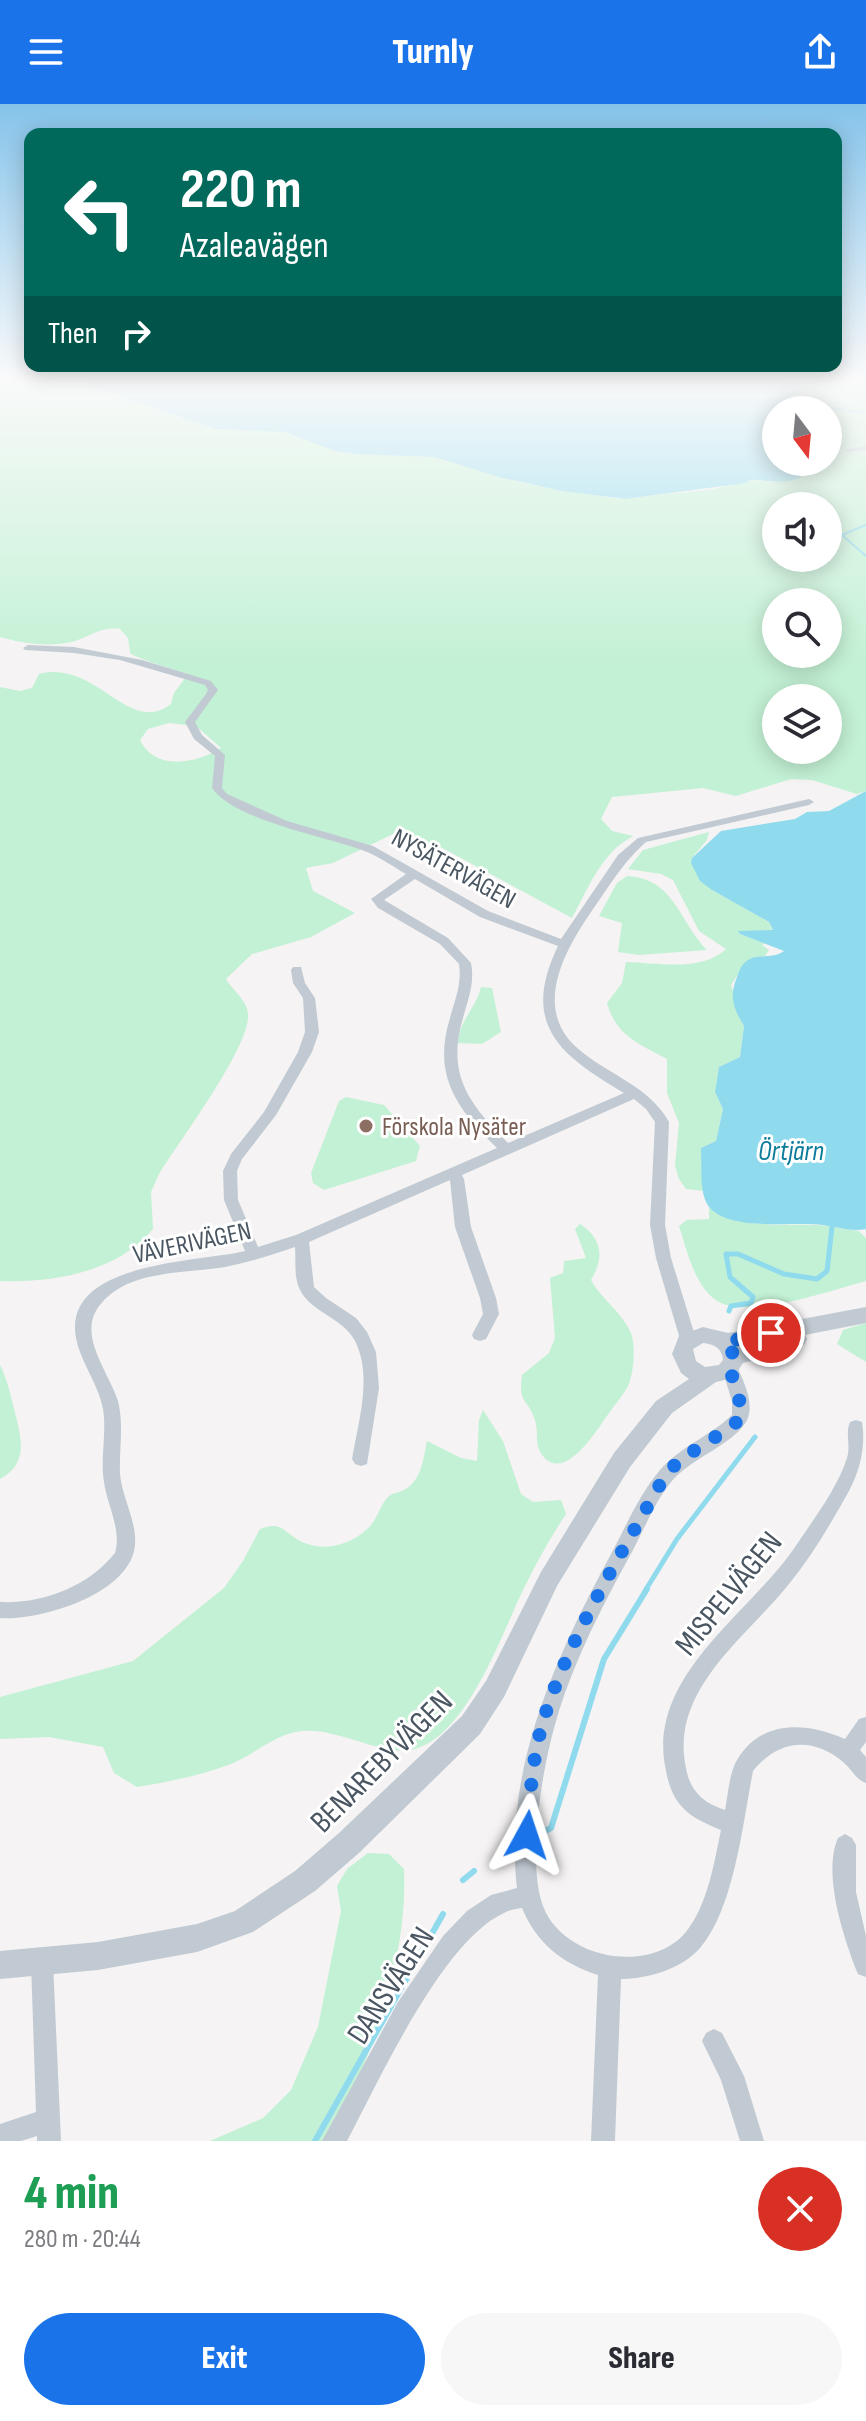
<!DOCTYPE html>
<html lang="en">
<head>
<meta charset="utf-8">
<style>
	body { margin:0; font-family:"Sofia Sans Condensed",sans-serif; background:#f7f7f7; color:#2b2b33; height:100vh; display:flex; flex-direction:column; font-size:30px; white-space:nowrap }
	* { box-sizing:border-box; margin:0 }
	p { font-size:26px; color:#7c7c81 }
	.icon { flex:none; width:44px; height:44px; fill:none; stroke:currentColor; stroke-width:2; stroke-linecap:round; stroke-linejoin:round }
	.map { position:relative; height:2037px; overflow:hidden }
	.side { display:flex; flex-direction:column; background:#fff; flex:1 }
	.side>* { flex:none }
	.banner { position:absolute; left:24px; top:24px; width:818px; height:244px; border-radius:16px; box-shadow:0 4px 20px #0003; background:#00695c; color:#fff; overflow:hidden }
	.needle { width:52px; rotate:164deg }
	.tools { position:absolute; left:762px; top:292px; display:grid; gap:16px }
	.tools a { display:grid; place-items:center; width:80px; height:80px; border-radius:50%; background:#fff; box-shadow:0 4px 20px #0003; font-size:40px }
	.pin { position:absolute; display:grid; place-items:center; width:68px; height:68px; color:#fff; margin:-34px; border:4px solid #fff; border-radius:50%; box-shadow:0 2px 8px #0007 }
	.me { position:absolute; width:88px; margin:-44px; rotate:5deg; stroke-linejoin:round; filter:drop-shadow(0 0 6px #0008) }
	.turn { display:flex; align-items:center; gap:28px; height:168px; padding:0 24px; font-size:36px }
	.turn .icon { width:104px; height:104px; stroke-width:2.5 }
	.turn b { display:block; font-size:56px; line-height:68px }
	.then { display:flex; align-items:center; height:76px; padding:0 24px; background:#0003; gap:16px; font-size:30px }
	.round { display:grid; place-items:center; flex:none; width:84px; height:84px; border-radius:42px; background:#f7f7f7 }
	.summary { display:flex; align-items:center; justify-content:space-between; height:136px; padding:0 24px }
	h1 { font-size:48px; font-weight:800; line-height:60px; color:#1e9e55 }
	.button { display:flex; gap:16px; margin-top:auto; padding:16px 24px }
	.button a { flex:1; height:92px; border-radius:48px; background:#1a73e8; color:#fff; font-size:32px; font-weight:800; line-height:92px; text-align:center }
	.button a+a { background:#f7f7f7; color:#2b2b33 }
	header { display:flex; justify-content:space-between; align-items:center; height:104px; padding:0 24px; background:#1a73e8; color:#fff; font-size:36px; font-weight:800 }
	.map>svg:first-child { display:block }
	.green { fill:#c3f1d5; fill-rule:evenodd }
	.water { fill:#90daee }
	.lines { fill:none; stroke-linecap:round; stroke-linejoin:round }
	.stream-far2 { stroke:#90daee; stroke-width:2 }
	.stream-far1 { stroke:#90daee; stroke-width:5 }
	.stream { stroke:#90daee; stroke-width:6 }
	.minor { fill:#c1cad2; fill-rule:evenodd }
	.tertiary { fill:#c1cad2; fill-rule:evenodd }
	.route { stroke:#1a73e8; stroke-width:14; stroke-dasharray:0 25.2 }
	.education-dot { fill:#8d6e63; stroke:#fff; stroke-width:3 }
	.labels { text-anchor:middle; stroke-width:6; stroke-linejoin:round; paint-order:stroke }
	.street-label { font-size:26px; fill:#4a5661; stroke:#fff }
	.education-label { font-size:26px; fill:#785e54; stroke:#fff; text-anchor:start }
	.water-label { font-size:28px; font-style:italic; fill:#0c7c9b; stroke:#fff }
	.near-street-label { font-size:32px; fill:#4a5661; stroke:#fff }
</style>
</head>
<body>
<header><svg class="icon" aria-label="menu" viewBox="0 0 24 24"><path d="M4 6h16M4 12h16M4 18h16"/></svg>Turnly<svg class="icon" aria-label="share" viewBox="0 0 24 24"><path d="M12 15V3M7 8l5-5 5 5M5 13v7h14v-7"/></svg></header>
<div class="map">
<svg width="866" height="2037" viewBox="0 0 866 2037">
	<rect width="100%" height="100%" fill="#f5f3f3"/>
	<path class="green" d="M0,275H89L98,288L138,297L217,325L285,328L335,347L356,350L434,353L528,380L619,395L714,385L749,376L773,378L801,366L793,358H828V306H817L819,304L801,295L797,289C814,270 843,275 866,275V687L857,690L812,676L791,675L736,692L703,684L612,693L601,715L612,727L633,732C601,749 589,783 572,814L435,740L395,729L333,759L306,764L313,787L355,809L311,833L252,850L226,875C233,887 247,896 248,910C251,942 178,1039 159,1070L151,1088L153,1125C117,1168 54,1179 0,1177V583L20,587L32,584L39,570C97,555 128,633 171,600L174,589L188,570C177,567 136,554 130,549L128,534L120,525C104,523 96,529 83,534C59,545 24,540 0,533ZM776,402H828V454H776ZM776,498H828V550H776ZM776,594H828V646H776ZM169,619L196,622L221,644C196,660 155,667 140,636L148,625Z
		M709,728L707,736L692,754L712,786L769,818L773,827H739L740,830L765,839L762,841L769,846L765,852C743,856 743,864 731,881L744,922L740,953L719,963L715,988L723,1005L716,1037L701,1044L704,1087L686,1085L679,1075L675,1062L679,1019L667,989V955C638,939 617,933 607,899L622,879L626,858C657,859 702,868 726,845L699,827L673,776L661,770L628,765L643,746Z
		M627,772C675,775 678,816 707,846L639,851L618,848L622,819L599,812L617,779Z
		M481,883L492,884L501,928L482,940L458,939C459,916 476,905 481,883Z
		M346,993L384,1001L420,1042L416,1057L324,1086L313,1079L311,1069L339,997Z
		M709,1103C737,1125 780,1120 814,1121C829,1121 844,1125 859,1127L866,1134V1177C832,1186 751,1215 719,1198C695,1185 687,1146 679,1122L687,1116L709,1115Z
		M580,1120C603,1135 604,1154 591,1176C602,1196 622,1208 631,1229C636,1243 634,1271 627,1284C622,1293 614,1301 609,1309C598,1324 565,1381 542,1351C534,1340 539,1328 535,1316C527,1293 518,1300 522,1271L549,1249L555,1234L550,1174L563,1169L564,1157L586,1154L575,1125Z
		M866,1219V1258L837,1240L843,1226Z
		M0,1261C8,1277 11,1293 15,1309C22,1336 28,1360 0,1375Z
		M483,1306L503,1337L521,1390L533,1398L561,1396L566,1410C550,1434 537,1458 524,1484C502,1529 468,1630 415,1645C385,1654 338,1623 302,1627C274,1630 256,1650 231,1660C201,1671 169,1678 137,1683L114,1669L103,1643L49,1633L0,1635V1593L133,1557L224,1484L243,1457L260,1425C280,1417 283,1426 298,1436C321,1449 349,1442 367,1425C377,1417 379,1403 387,1394C391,1389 398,1389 404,1386C422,1376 423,1356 427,1337L461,1354L477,1357L479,1316Z
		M368,1749L389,1750L404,1765C408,1858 370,1955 330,2037H210L263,2014L291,1986L318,1923L341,1807L337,1782L347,1765Z"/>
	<path class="water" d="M89,275H821L804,282L797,289L801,295L820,302L817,306H776V358L795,359L805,370C789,383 767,375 749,376L746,379L625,395L562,387L503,374L434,353L356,350L335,347L285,328L217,325L90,283Z
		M866,687V1125C851,1128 838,1123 823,1121C793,1117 733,1128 710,1104C699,1092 702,1065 701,1050V1044L716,1037L723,1005L715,988L719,963L740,953L744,922C733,904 729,892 737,873C740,865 742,858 752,854C763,851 775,854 784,847L740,830L738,827L773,826L769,818L712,786L700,777L691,759L692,754L721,727L795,715L807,708L829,707Z"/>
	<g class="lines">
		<path class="stream-far2" d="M820,302L866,309
			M866,421L842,431L866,452"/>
		<path class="stream-far1" d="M729,1207L731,1202L751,1199L753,1193L730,1173L726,1150H738L784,1170L817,1175L827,1167L832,1123
			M645,1487L677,1435L755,1333"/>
		<path class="stream" d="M543,1728L551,1724L604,1555L647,1485
			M463,1776L474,1767
			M315,2037L443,1810"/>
		<path class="minor" d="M866,342V346L848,348L844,346Z
			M28,541L74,543L142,556L211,577L218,586L195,618L202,631L225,651L222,684L227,690L287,717L373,742L488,807L561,835L618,751L638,734L809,695L814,698L809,701L646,738C625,757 616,772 600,795C572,835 529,898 575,942C605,970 649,981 669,1018L665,1121L671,1154L696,1235L694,1239L688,1241L682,1239L680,1235L656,1154L650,1121L655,1018L646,1005L634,995L462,1071L464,1075L471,1123L496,1194L499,1210L486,1235L480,1237L474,1235L472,1231L483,1210L480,1194L455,1123L450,1076L309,1138L314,1183L326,1194L356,1214L367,1228L376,1248L379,1284L367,1360L361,1362L355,1360L352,1355C358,1319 373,1272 355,1237C342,1212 307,1208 298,1181C294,1169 296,1155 295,1143C272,1151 249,1158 225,1163C185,1170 128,1165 100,1201C76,1230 109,1268 118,1297C124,1321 119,1345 120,1370C122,1394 137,1417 135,1441C131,1490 40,1517 0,1514V1498C42,1500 88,1483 115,1449C122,1426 107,1401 104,1378C100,1354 107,1329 103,1305C98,1277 76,1253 75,1225C73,1157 201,1158 245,1147L224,1096L223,1067L231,1050L264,1008L298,948L305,928L303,894L293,879L291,866L293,863H301L305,879L315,894L319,928L312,948L276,1011L242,1055L237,1067L238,1096L258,1143L296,1131L497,1044C457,1005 432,972 450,914C455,895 462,880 459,860L440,840L378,804L371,795L406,770C392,762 377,751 362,746C324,732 234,716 212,684L215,652L194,635L185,618L206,590L208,586L205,581L120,556L74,549L25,546L23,544ZM415,775L480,813L558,842C520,921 560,951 624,989L508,1039C469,1000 446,971 463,914C468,895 475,879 471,859L448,834L384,796Z
			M730,1259L736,1260C743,1276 756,1301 746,1318C732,1341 691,1354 671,1378C655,1398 645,1423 633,1446C599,1508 566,1571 550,1640C540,1682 528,1761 543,1802C562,1854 649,1872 686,1828C708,1800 714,1759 721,1726C689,1713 673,1703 666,1667C645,1573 749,1511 795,1443C813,1416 837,1385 847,1354C851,1342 845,1329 850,1318L856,1316L862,1318C866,1342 860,1366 849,1387C831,1419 812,1452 789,1480C746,1534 669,1586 686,1664C690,1687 703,1699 725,1706C728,1691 729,1670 737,1656C761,1615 807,1618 845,1635L859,1615L866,1613V1638L860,1646L866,1653V1679C855,1675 852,1665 843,1658C812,1632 778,1636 753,1667C743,1718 734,1805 700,1844C682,1865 647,1875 621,1875L615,2037H591L598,1871C562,1859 537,1840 522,1804C516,1805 509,1806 504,1809C442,1837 379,1977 347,2037H322L398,1898L443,1832L467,1807L491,1791L517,1784C503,1665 557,1551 611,1450C626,1422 639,1391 660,1366C680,1343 710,1332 732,1311V1297L722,1265L724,1260Z
			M845,1730L852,1734L856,1741V1788L866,1832V1873L858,1870C844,1835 822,1770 838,1734Z
			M42,1847L50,1850L53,1858L61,2037H37V2032L21,2037H0V2020L36,2008L31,1858L34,1850Z
			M714,1925L722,1929L744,1972L764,2037H740L721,1976L702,1937L706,1929Z"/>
		<path class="tertiary" d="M866,1203V1219L805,1231L807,1235L804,1241L743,1259L733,1274L716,1278L672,1309L630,1363L557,1482L504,1593L480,1630L359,1749L315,1787L253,1828L197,1848L98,1866L0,1875V1847L98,1838L197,1820L235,1807L295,1767L339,1729L462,1612L486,1577L541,1468L614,1349L656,1297L689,1275L681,1269L672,1250L679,1232L703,1223L728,1229ZM703,1239C714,1240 722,1244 723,1256L719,1261L705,1263L696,1257L693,1245Z"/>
	</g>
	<linearGradient id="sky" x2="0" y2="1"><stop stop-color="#85c3ea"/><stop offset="0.49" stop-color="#fafafa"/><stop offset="1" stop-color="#fafafa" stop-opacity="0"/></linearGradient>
	<rect width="866" height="560" fill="url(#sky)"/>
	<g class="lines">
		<path class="route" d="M527,1731C530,1694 532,1657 542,1621C565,1541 621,1450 662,1377L678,1357L734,1321L743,1309L730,1265L734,1251L725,1238L771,1229"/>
	</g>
	<circle class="education-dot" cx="366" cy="1022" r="8"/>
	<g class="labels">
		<g class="street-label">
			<text transform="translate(454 764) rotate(29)" y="9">NYSÄTERVÄGEN</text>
			<text transform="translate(192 1138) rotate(-12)" y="9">VÄVERIVÄGEN</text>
		</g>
		<g class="education-label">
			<text x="382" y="1031">Förskola Nysäter</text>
		</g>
		<g class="water-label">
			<text x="791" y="1056">Örtjärn</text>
		</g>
		<g class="near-street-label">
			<text transform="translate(728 1489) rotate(-51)" y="11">MISPELVÄGEN</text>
			<text transform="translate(381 1657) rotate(-45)" y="11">BENAREBYVÄGEN</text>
			<text transform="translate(390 1881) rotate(-57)" y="11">DANSVÄGEN</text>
		</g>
	</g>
</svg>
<div class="tools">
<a><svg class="needle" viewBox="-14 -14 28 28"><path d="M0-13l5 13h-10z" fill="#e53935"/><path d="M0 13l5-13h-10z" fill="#7c7c81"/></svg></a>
<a><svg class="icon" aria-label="sound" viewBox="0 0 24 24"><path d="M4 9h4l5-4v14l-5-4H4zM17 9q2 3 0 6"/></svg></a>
<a><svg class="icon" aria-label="search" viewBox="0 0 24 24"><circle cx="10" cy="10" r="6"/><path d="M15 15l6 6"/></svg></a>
<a><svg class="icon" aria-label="layers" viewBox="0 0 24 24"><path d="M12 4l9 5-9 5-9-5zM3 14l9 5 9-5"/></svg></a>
</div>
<div class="pin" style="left:771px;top:1229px;background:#d93025"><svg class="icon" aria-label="arrive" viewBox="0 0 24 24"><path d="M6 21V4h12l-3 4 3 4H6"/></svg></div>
<svg class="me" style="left:527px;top:1731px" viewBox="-20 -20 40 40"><path d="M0-17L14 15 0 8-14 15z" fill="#1a73e8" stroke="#fff" stroke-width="4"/></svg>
<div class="banner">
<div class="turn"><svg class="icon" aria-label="left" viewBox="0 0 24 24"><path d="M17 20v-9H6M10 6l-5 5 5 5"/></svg><div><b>220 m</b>Azaleavägen</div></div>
<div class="then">Then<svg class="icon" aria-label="right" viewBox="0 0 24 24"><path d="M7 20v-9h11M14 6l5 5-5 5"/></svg></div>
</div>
</div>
<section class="side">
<div class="summary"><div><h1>4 min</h1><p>280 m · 20:44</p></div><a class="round" style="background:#d93025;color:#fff"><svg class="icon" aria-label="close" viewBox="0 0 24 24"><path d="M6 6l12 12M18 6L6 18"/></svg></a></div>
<div class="button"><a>Exit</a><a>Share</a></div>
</section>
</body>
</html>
